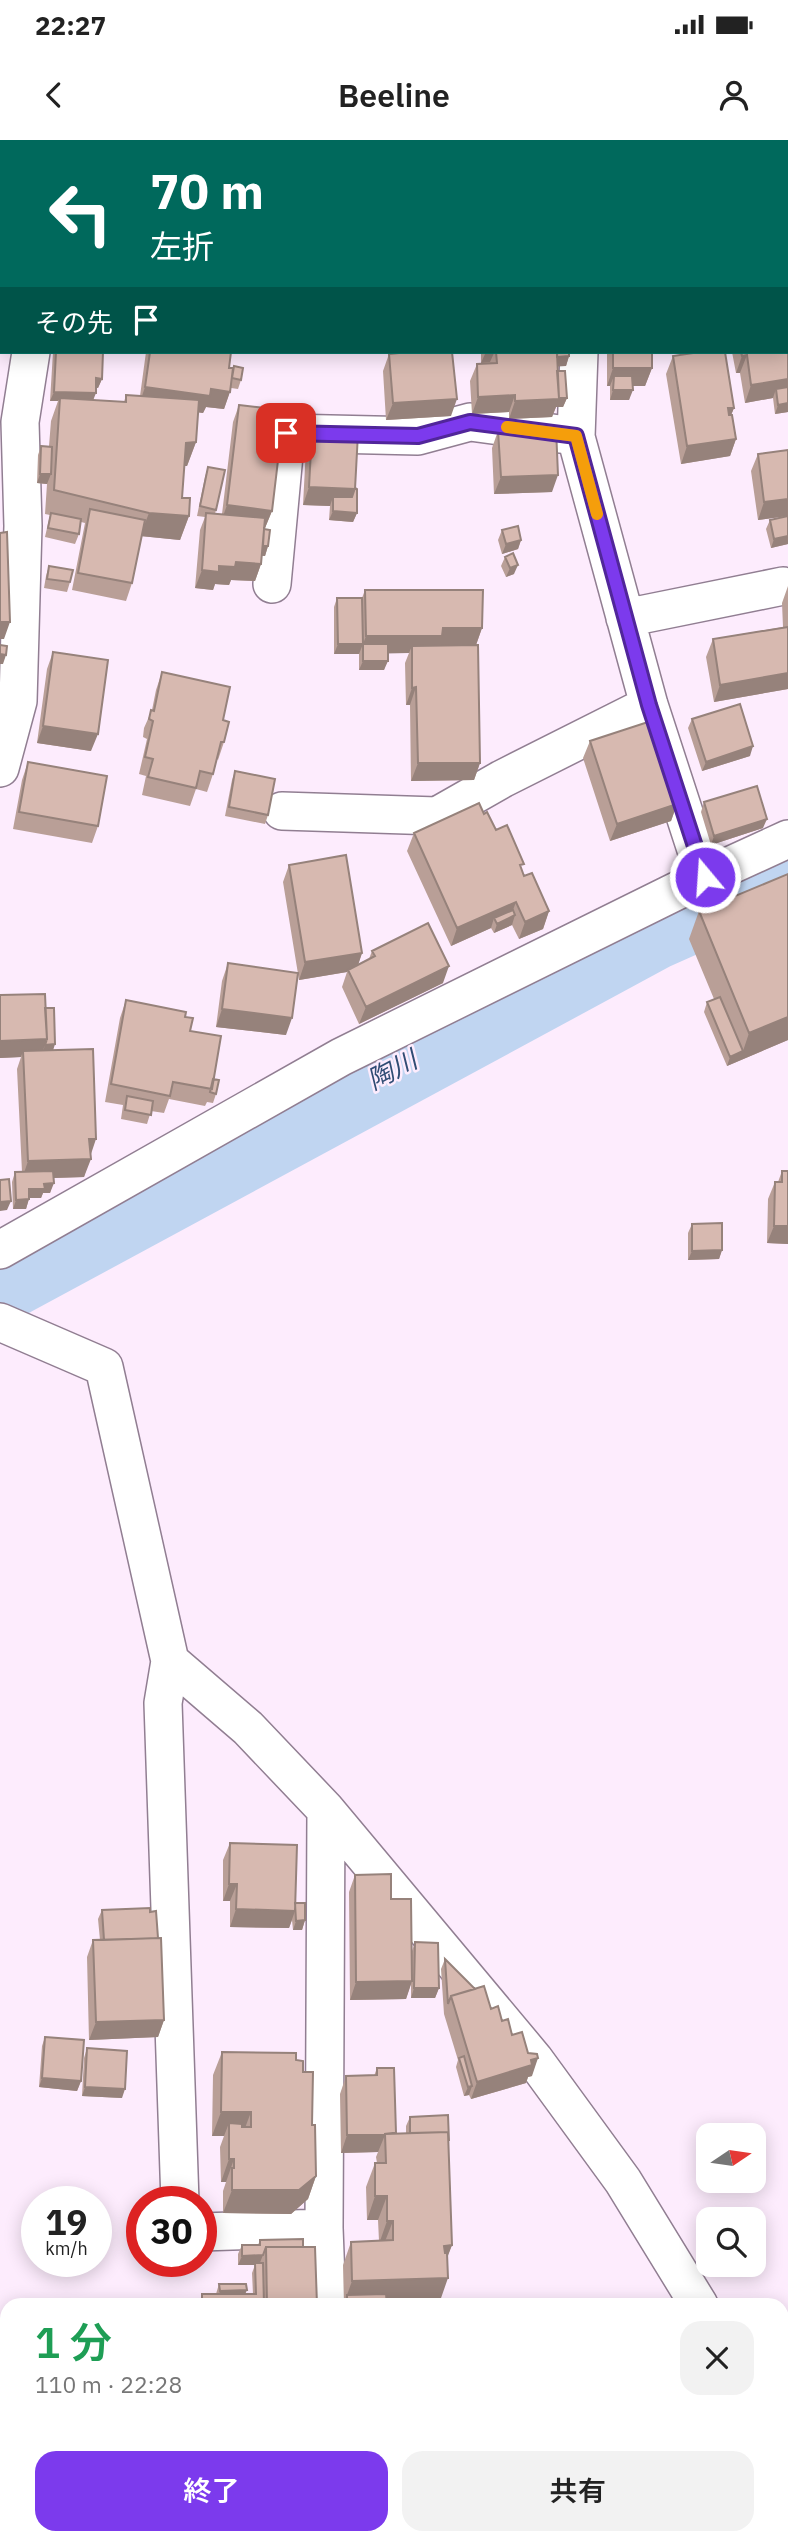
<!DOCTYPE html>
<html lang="ja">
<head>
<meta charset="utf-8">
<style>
	body { margin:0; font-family:"IBM Plex Sans","Noto Sans JP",sans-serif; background:#f2f2f2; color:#222; height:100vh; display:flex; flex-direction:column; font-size:26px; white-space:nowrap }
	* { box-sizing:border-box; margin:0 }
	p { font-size:23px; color:#767676 }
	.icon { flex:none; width:38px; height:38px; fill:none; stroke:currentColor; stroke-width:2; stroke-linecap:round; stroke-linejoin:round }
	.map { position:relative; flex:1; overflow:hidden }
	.panel { position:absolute; left:0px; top:2158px; width:789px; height:247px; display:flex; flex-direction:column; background:#fff; border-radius:21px 21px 0 0; box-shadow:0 4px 18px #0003 }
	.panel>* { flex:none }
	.hud { position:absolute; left:0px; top:0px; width:789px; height:214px; box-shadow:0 4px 18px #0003; background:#00695c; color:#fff; overflow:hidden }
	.needle { width:46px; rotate:77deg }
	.buttons { position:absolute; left:696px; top:1983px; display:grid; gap:14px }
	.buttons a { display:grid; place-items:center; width:70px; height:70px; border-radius:14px; background:#fff; box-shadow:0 4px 18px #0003; font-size:35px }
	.speed { position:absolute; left:21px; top:2046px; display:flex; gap:14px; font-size:35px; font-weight:700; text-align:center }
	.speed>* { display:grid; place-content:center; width:91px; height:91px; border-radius:50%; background:#fff; box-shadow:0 4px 18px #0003; line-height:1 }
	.speed small { font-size:18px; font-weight:400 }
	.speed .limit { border:10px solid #d22; background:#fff; color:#111 }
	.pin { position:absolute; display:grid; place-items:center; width:60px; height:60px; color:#fff; margin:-30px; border-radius:14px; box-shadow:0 4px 10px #0006 }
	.me { position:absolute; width:77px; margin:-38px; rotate:342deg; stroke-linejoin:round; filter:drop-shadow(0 0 5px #0008) }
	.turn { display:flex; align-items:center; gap:24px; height:147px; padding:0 35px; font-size:32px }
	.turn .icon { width:91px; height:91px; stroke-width:2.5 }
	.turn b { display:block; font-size:49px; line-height:60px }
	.then { display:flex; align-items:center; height:66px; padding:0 35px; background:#0003; gap:14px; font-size:26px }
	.round { display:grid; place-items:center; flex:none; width:74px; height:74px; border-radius:21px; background:#f2f2f2 }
	.head { display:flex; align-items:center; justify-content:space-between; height:119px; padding:0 35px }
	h1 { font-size:42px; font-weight:600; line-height:52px; color:#1e9e55 }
	.action { display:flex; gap:14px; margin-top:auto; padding:14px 35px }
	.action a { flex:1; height:80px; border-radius:21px; background:#7c3aed; color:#fff; font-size:28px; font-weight:600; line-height:80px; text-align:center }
	.action a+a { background:#f2f2f2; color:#222 }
	.status { display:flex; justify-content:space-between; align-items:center; height:49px; padding:0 35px; background:#fff; direction:ltr }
	.status svg { height:19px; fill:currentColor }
	header { display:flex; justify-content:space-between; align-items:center; height:91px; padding:0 35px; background:#fff; font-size:32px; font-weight:600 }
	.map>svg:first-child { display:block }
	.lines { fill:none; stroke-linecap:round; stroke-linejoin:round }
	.river { stroke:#c0d5f1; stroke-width:82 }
	.minor-casing { stroke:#917e92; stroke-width:40 }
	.tertiary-casing { stroke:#917e92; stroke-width:42 }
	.minor { stroke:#fff; stroke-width:37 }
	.tertiary { stroke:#fff; stroke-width:38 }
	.wall { fill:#b99f97 }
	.shaded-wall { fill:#96827b }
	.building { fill:#d7b9b0; stroke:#96827b; stroke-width:2 }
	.route-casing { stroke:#51269a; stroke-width:18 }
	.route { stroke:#7c3aed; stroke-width:12 }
	.slow { stroke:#f59e0b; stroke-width:12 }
	.labels { text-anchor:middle; stroke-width:5; stroke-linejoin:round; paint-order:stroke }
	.water-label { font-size:26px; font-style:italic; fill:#304c74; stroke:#fdecfd }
</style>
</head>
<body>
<div class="status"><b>22:27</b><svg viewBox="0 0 49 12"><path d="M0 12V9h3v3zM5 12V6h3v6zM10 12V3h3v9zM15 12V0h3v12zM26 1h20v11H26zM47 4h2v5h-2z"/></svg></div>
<header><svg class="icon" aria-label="back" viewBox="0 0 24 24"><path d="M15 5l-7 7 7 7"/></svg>Beeline<svg class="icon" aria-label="person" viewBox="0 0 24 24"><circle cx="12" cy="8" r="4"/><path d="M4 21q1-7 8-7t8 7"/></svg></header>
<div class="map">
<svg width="788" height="2403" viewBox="0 0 788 2403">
	<rect width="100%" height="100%" fill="#fdecfd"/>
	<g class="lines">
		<path class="river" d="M0,1142L653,789L788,729
			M0,2382H7
			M110,2398L124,2403"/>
		<defs>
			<path id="minor" d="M65,2V0
				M485,2V0
				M579,212L576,297L649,565L705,737
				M272,444L286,293L418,296L470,282L575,296
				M625,478L783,446
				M0,628L18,561L23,386L20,282L31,212
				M282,671L437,676L502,639L649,565
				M0,1110L341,917L705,737L788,699
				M0,1182L104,1227L170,1521L248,1588L326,1670L534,1919L623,2041L699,2165
				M170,1521L163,1563L180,2062
				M324,2088L327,2165
				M201,2092L324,2088L326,1670
				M782,2301L788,2310"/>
			<path id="tertiary" d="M241,0L257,2"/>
		</defs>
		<use href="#minor" class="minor-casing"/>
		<use href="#tertiary" class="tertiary-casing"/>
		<use href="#minor" class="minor"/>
		<use href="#tertiary" class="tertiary"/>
	</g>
	<path class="wall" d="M0,0H47V2H2V17H0Z
		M788,121V272L775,274L773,258L745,263L740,233H736L732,212H788Z
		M53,212H103L102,239L98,248H96L93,260L124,262L126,255L140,256L146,212H228L229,228L241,240L238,249L231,248L224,269L206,267L203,273L198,272L196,302L187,326H184L182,358L189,376L180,400L141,396L132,443L126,461L72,450L85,383L81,382L79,394L75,404L45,397L50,375L45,374L47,344L37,343L38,315L41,306H49L51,281L58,261H50Z
		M393,212H452L451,276L386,280L383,231L389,214H392Z
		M481,212H569V216L566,226H557V231L567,258L563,267H556L552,277L509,279V272L472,274L470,241L477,224L490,223H481Z
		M607,212H652V228L645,246H632L629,260H610V246H607Z
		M673,216L734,268L731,275L736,299L730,316L681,324L666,234Z
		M239,265L272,371L265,388H264L268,406L265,416H262L261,424L255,441L231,440L229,445L215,444L213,450L195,448L200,390L205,377L197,376L205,337L208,327L216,370L215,374H222L233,282Z
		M312,291L357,373L353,382L329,380L330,366L303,365L306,308Z
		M498,291L552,352L494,354L492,308Z
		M788,310V404L771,408L766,389L770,380L786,376L758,380L751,331L758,314Z
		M502,390L521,400L518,409L502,414L498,400Z
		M505,417L514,434L506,437L501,426Z
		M49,426L70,442L67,452L44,448L46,436Z
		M788,446V549L714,562L706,517L713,499L783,487L782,463Z
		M365,450L482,488L476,505L480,623L474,640L411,641L410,565H406L405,523L409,513H388L384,530H359V513L334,514V467L337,458H362Z
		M53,512L91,611L37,603L47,529Z
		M162,532L223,580L224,602L218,620L217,619L213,634L207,652L196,649L190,666L142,655L146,636L139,634L147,599L143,597L144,588L152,570L156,550Z
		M692,579L750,616L702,631L688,588Z
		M590,601L677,664L671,681L610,701L583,618Z
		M28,622L98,686L92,703L13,689L22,640Z
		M235,631L268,675L265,684L225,676L232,640Z
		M704,662L763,688L711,705L701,672Z
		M484,674L496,690L524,736L549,771L543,789L519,799L512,785L494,793L491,788L451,806L407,711L414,693Z
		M289,725L362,813L358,825L369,819L372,811L443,843L359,884L342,847L347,832L299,840L283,742Z
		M788,734V900L727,926L704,872L707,862L714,859L689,799L699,771Z
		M228,823L286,895L216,887L222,841Z
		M0,855L45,868L53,910L90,1015L84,1037L54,1038L50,1053H43L41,1058H29L26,1069H13L12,1042L15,1032H22L17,929L21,917L0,918Z
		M126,860L185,877L190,891L213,939L216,954L213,963L207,962L205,966L169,959L164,973L151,971L147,984L121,979L123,965L105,962L120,878Z
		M782,1031H788V1104L767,1103L768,1059L775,1042H778Z
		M692,1084L722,1110L719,1119L688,1120V1093Z
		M230,1703L296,1763L305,1780L302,1790H293L292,1780L289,1788L230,1787V1761H223V1720Z
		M355,1735L391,1759L412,1811L415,1802L439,1848L435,1858H411V1844L406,1859L350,1860L349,1752Z
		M102,1770L164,1880L158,1897L89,1900L87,1817L93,1800H100L98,1779Z
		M445,1819L491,1869L512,1895L532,1936L528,1937L526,1943L471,1959L469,1955L464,1956L456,1927L458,1920L444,1874L441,1829Z
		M45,1897L81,1941L77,1951L39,1947L42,1906Z
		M87,1908L122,1958L82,1956L84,1918Z
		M222,1912L296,1920L303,1932L312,1985L316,2036L308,2059L291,2074L223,2073V2051L226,2042H221L220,2007L224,1996H212L213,1935Z
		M377,1928L396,1993H406V1986L410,1977L452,2105L447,2117L440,2161L386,2163L387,2165H344L343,2125L351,2102L379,2101L378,2080H367L366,2047L375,2023H377L376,2017L378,2012L341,2013L340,1954L346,1936H374Z
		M260,2100L303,2107L317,2165H199L202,2154H216L219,2144L245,2154H253L252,2133L255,2125H238V2114L242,2105H258Z
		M782,2313L788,2319V2351L782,2341Z
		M581,2398H644L645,2403H581Z
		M659,2398H778L776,2403H658Z"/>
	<path class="shaded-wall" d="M648,0H681V2H648Z
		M689,0H747L746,2H689Z
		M0,117L2,118V136H0Z
		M494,213L490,222L481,223L485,214Z
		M747,215L740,233H736L742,216Z
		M569,216L566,226L550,227L554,217Z
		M613,228H652L645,246H613L614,236L610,246H607Z
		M96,238L102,239L98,248L93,247Z
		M788,239V256L776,249L773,258L745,263L751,245Z
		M145,247L211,249L230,252L224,269L206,267L203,273L139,265Z
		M613,250H633L629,260H610Z
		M54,252L96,253L92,263L60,258L58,261H50Z
		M515,255L509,272L472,274L478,257Z
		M555,258H567L563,267H556L552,277L509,279L515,261Z
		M457,259L451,276L386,280L393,263Z
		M788,263V272L775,274L778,265Z
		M728,268H734L727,285Z
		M736,299L730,316L681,324L687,306Z
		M196,302L187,326H177L186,303Z
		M40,334H51L47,344L37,343Z
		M558,335L552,352L494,354L501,337Z
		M309,347L355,349L349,367L333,357L330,366L303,365Z
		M788,359V376L758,380L764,362Z
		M227,365L272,371L265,388L221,382Z
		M333,371L357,373L353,382L329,380Z
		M149,373L189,376L180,400L140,396Z
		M788,396V404L771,408L774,399Z
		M521,400L518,409L502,414L506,404Z
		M260,406H268L265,416L257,415Z
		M236,422L261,424L255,441L231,440L229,445L215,444L213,450L195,448L202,430Z
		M518,425L514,434L506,437L510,428Z
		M0,482H10L4,499H0Z
		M443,488H482L476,505L412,506L409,513L363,514V504L366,496Z
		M338,504H363L359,514H334Z
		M0,514L6,515L3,524H0Z
		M363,521H388L384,530H359Z
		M788,533V549L714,562L720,545Z
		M416,547L410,565H406L412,548Z
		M43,586L98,594L91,611L37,603Z
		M753,606L750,616L702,631L706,622Z
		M418,623H480L474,640L411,641Z
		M677,664L671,681L610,701L617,684Z
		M767,679L763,688L711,705L714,696Z
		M516,762L510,778L515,775L512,785L494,793L497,784L494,778L491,788L451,806L457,788Z
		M549,771L543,789L519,799L525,782Z
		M362,813L356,831L348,830L347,832L299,840L305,822Z
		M449,826L443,843L359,884L366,867Z
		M222,869L292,878L286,895L216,887Z
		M788,877V900L727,926L730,917L743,911L749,893Z
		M47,899L41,916L23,911L21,917L0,918V901Z
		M55,904L52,914H42L45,905Z
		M89,999H96L90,1017Z
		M91,1019L84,1037L22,1039L28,1021Z
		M54,1043L50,1053H43L41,1058H26L29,1049L44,1044Z
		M29,1059L26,1069H13L16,1060Z
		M11,1061L7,1070L0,1071V1062Z
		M774,1086H788V1104L767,1103Z
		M722,1110L719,1119L688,1120L692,1111Z
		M229,1744H237L230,1761H223Z
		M236,1769L295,1771L289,1788L230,1787Z
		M305,1780L302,1790H293L296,1781Z
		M412,1841L406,1859L350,1860L356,1842Z
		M414,1848H439L435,1858H411Z
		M164,1880L158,1897L89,1900L96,1882Z
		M538,1918L532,1936L528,1937L526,1943L471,1959L477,1942L531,1920Z
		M42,1938L81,1941L77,1951L39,1947Z
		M472,1946L469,1955L464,1956L468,1947Z
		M85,1947L125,1949L122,1958L82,1956Z
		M221,1972H251L242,1996L229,1983L224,1996H212Z
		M347,1995H385L378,2012L341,2013Z
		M229,2019H234L226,2042H221Z
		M316,2036L308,2059L291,2074L223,2073L232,2050Z
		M375,2056H387L378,2080H367Z
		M387,2081H393L384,2104H379Z
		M452,2105L443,2129L444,2106Z
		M263,2115L259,2125H238L242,2116Z
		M448,2138L440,2161L347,2164V2155L352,2141Z
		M247,2150L243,2159L217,2160L220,2151Z
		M727,2398H778L776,2403H725Z"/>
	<path class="building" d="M0,0H10V2H2V7H0Z
		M12,0H47V2H12Z
		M85,0H131V2H85Z
		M750,0H788V14V2H749Z
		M0,18L2,19V118L0,117Z
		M788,121V239L751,245L747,215L742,216L741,212H788Z
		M56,212H103L102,239L96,238V253L54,252Z
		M150,212H231L229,228H233L230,252L211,249L210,256L145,247Z
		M398,212H452L457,259L393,263L389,214L398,213Z
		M496,212H557L559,259L515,261V255L478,257L477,224L497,223Z
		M557,212H569V216L557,217Z
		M613,212H652V228H613Z
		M700,212H725L734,268H728L729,275H732L736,299L687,306L673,216Z
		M234,226L243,228L241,240L232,238Z
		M557,231H565L567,258H559Z
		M614,236H632L633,250H613Z
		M788,247V263L778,265L776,249Z
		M126,255L199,260L196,302L186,303L182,358H190L189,376L149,373L54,350L60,258L126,262Z
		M239,265L284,270L272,371L227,365Z
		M556,288L558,335L501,337L498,291Z
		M312,291L358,293L355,349L309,347Z
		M41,306L52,307L51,334H40Z
		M788,310V359L764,362L758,314Z
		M208,327L225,330L216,370L200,366Z
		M355,348L357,349V373L333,371V357H352Z
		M90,369L145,380L132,443L78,433Z
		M51,373L81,379L79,394L48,388Z
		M206,373L265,378L261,424L236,422L235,427L219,426V432L202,430Z
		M788,376V396L774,399L770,380Z
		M518,386L521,400L506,404L502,390Z
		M264,389L270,390L268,406H263Z
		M7,392L10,482H0V393Z
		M513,413L518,425L510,428L505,417Z
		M49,426L73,430L70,442L47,439Z
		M365,450H483L482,488H443L442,496H366Z
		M337,458H362L363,504H338Z
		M788,487V533L720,545L713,499Z
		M363,504H388V521H363Z
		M0,505L7,506L6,515L0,514Z
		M478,505L480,623H418L416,547L412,548V506Z
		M53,512L108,520L98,594L43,586Z
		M162,532L230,547L223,580L229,582L224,602H221L213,634L200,631L196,648L148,637L153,619L145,617L153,581L149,579L151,570L154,571Z
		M740,564L753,606L706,622L692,579Z
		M651,581L677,664L617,684L590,601Z
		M28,622L107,636L98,686L19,672Z
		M235,631L275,639L268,675L229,667Z
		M757,646L767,679L714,696L704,662Z
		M479,663L484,674L487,672L496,690L507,685L524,724L520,725L524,736L532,733L549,771L525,782L516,762L457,788L414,693Z
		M346,715L362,813L305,822L289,725Z
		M788,734V877L749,893L699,771Z
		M513,770L515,775L497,784L494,778Z
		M428,783L449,826L366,867L348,830L375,816L372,811Z
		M228,823L298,833L292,878L222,869Z
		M45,854L47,899L0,901V855Z
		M720,857L743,911L730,917L707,862Z
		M126,860L186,872L185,877L193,878L190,891L221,896L212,949L173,942L170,956L111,944Z
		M45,868H54L55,904L45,905L47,899Z
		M93,909L96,999H89L91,1019L28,1021L23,911Z
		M213,939L219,940L216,954L210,952Z
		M127,956L153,961L151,975L125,970Z
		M53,1031L54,1043L44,1044L45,1049H29V1059L16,1060L15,1032Z
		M782,1031H788V1086H774L775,1042H782Z
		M9,1039L11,1061L0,1062V1040Z
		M722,1083V1110L692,1111V1084Z
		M230,1703L297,1705L295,1771L236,1769L237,1744H229Z
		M391,1734V1759H411L412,1841L356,1842L355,1735Z
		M295,1763H305V1780L296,1781Z
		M150,1768V1772L156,1771L158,1798L104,1800L102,1770Z
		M161,1798L164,1880L96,1882L93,1800Z
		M415,1802L438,1803L439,1848H414Z
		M445,1819L475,1849L451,1856L448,1864Z
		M484,1846L491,1869L498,1866L502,1881L508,1879L512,1895L522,1892L528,1913L537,1914L538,1918L531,1920L532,1925L477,1942L451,1856Z
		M45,1897L84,1900L81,1941L42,1938Z
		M87,1908L127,1911L125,1949L85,1947Z
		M222,1912L296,1913V1920L303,1921V1932H313L312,1985H315L316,2036L299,2050H232V2028H234V2019H229V1983L242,1984V1987H251V1972H221Z
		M464,1916L472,1946L468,1947L459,1918Z
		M377,1928H394L396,1993L385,1994V1995H347L346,1936L377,1935Z
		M448,1975L449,2001L448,1992L410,1993V1977Z
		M448,1992L452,2105L444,2106L445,2113H447L448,2138L352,2141L351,2102L393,2100V2081H387V2056H375V2023H386L385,1994Z
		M303,2099V2107H266L263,2115L242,2116V2105H260V2100Z
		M266,2107H315L317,2165H267Z
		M255,2123H263L264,2165H202V2154H256Z
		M219,2144H246L247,2150L220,2151Z
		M386,2154L387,2165H347V2155Z
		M784,2312L788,2319V2336L782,2325V2313Z
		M788,2394V2403H785L784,2395Z
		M588,2398H636L637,2403H588Z
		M636,2398H644L645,2403H636Z
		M661,2398H723V2403H662Z
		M764,2400L765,2403H734Z"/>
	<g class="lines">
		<defs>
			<path id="route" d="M286,293L418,296L470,282L576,296L649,565L705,737"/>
		</defs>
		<use href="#route" class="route-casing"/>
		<use href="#route" class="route"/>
		<path class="slow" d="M507,287L576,296L597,374"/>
	</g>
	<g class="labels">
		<g class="water-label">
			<text transform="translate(392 930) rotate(-28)" y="9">陶川</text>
		</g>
	</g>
</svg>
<div class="buttons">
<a><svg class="needle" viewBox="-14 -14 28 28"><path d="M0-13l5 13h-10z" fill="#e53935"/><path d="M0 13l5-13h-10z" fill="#767676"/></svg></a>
<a><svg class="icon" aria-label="search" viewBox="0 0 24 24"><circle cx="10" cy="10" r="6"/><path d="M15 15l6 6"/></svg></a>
</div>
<div class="speed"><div>19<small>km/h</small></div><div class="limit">30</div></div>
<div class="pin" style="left:286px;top:293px;background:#d93025"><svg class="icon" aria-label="arrive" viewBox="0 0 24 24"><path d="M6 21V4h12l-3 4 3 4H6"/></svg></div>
<svg class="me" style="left:705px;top:737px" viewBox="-20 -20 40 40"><circle r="17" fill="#7c3aed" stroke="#fff" stroke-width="3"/><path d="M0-11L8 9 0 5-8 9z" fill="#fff"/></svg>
<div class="hud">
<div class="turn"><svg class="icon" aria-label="left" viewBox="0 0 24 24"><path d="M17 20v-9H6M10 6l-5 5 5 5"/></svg><div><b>70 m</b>左折</div></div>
<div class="then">その先<svg class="icon" aria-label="arrive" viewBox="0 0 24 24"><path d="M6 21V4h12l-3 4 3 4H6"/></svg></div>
</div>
<section class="panel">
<div class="head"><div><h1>1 分</h1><p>110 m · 22:28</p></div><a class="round"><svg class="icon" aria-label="close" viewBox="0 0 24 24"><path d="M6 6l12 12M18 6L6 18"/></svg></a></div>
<div class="action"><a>終了</a><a>共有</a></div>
</section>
</div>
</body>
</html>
